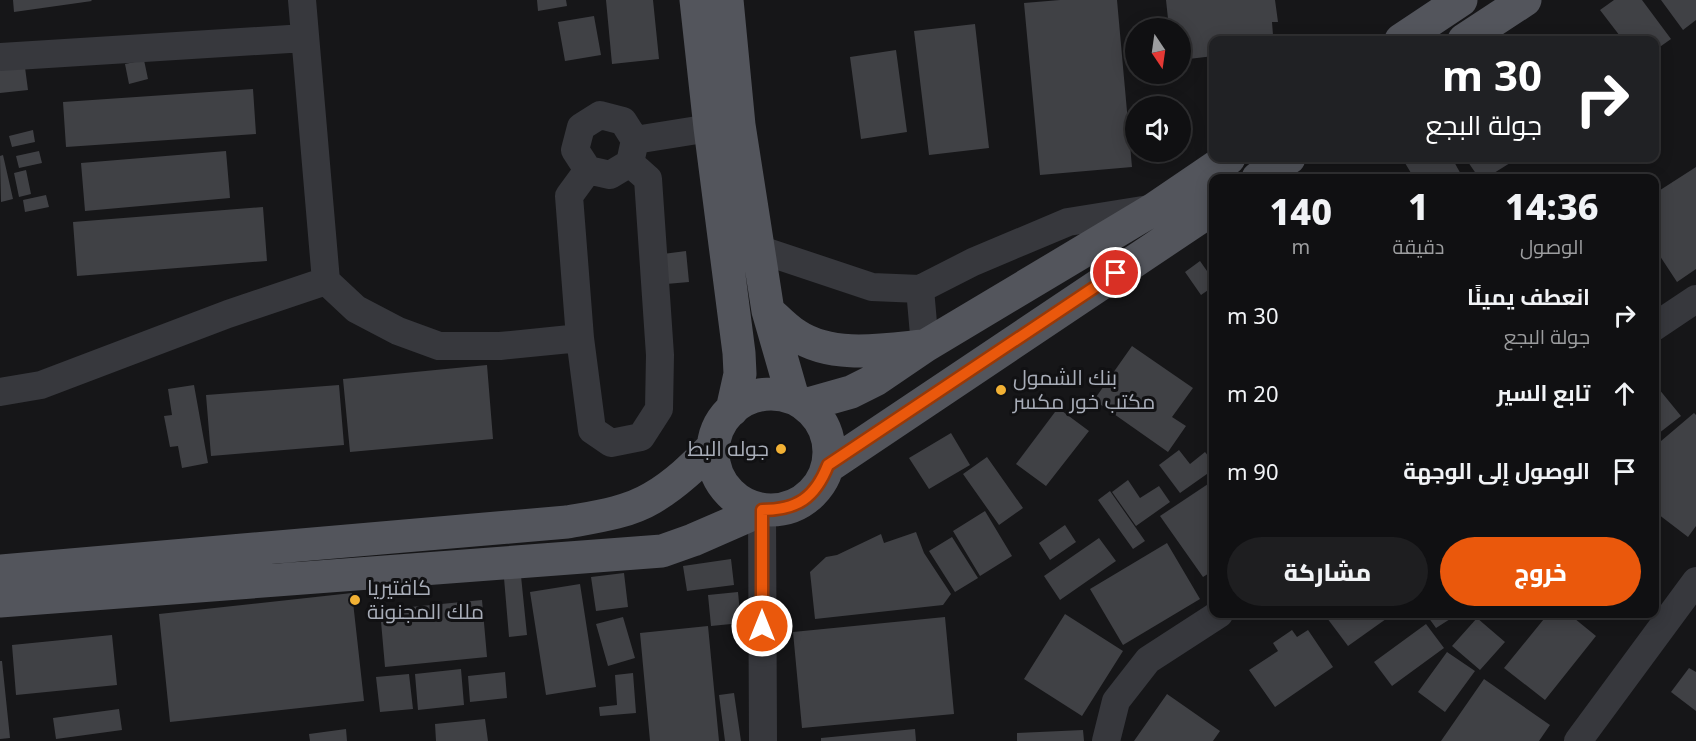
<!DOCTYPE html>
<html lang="ar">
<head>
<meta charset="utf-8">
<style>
	body { margin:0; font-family:"Noto Sans",Cairo,sans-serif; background:#1e1e20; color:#f1f3f6; direction:rtl; height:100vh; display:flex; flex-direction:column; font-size:22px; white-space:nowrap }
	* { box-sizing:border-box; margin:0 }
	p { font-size:20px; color:#9c9d9f }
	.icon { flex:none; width:33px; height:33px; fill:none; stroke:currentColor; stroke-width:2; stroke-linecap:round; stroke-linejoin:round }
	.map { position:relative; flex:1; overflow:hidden; direction:ltr }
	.side { position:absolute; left:1209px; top:174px; width:450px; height:444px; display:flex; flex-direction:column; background:#101012; border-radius:12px; box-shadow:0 3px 15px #0003,0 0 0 2px #303032; direction:rtl }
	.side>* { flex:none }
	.banner { position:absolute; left:1209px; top:36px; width:450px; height:126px; border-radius:12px; box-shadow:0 3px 15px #0003,0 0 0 2px #303032; direction:rtl; background:#202124; color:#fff; overflow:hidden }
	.needle { width:39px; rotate:167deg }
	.tools { position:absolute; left:1125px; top:18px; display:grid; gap:12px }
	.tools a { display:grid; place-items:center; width:66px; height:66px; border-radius:50%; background:#101012; box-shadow:0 3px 15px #0003,0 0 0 2px #303032; font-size:30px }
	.pin { position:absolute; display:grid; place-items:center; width:51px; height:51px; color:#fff; margin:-26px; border:3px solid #fff; border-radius:50%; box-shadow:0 2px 6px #0007 }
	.me { position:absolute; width:66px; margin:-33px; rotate:0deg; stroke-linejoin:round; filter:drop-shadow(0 0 4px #0008) }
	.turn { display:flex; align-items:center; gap:21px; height:126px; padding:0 18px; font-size:27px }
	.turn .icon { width:78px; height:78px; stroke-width:2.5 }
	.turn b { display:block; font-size:42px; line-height:51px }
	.eta { display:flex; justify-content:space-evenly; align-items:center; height:102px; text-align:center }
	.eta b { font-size:36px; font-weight:800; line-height:42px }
	.action { display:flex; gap:12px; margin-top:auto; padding:12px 18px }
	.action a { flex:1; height:69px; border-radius:36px; background:#ea580c; color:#fff; font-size:24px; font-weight:800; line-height:69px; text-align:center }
	.action a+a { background:#1e1e20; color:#f1f3f6 }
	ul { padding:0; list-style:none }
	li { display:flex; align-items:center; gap:18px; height:78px; padding:0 18px }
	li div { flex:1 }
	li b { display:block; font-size:22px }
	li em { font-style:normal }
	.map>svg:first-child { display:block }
	.building { fill:#404145 }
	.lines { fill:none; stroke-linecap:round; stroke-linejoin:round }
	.minor { stroke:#37383d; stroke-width:28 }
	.major { stroke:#53555c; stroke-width:33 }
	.route-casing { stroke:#983908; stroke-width:15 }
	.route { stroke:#ea580c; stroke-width:10 }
	.poi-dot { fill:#f2b134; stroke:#111113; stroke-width:2 }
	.labels { text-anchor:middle; stroke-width:6; stroke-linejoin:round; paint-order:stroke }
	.poi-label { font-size:21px; fill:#a8adb8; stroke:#111113; text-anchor:start }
</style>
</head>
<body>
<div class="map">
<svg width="1696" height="741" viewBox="0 0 1696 741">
	<rect width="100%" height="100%" fill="#161618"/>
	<path class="building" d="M13,0H91L92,1L14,12Z
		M537,0H566L567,6L538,11Z
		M606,0H653L659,59L612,64Z
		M1060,0H1117L1132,167L1040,175L1024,3Z
		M1166,0H1275L1278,22H1272L1273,35L1239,39L1240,40H1214V56L1180,60V28H1169Z
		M1614,0H1642L1671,39L1654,51V40H1623L1600,10Z
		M1661,0H1696V20L1683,30Z
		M594,16L601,55L565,61L558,22Z
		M975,24L989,148L929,155L914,31Z
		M896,50L907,132L861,139L850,57Z
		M24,60L28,90L0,93V63Z
		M144,60L148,79L129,84L125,64Z
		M253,89L256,134L66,147L63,102Z
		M33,130L35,142L12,147L9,136Z
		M39,151L42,163L19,168L16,156Z
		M226,151L230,198L85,211L81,163Z
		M3,155L13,199L1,202L0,156Z
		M1402,158H1452L1463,178H1414Z
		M1475,158H1518L1486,178H1479L1468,162Z
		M1696,167V269L1677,282L1654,247V194Z
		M26,170L31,194L19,197L14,173Z
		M46,195L49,207L25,212L23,200Z
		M263,207L267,261L77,276L73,222Z
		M686,251L689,282L666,284L663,254Z
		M1200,261L1214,281V286L1201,295L1185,272Z
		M1132,346L1193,388L1172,417L1186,426L1168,452L1094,400Z
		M487,365L493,439L350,452L343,379Z
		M1654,383L1681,416L1654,437Z
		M194,385L208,463L182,468L178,446L170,447L164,416L172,415L168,389Z
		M339,385L344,445L211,456L206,395Z
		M1058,408L1089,431L1046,486L1016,464Z
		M1694,413L1696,415V526L1688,537L1654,511V447Z
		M951,433L970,465L929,489L909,458Z
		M1179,450L1190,464L1205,452L1214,463V469L1180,493L1159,465Z
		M987,457L1023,508L999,525L963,474Z
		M1128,480L1140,498L1159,486L1170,502L1136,526L1112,492Z
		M1214,480V570L1203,577L1160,516Z
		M1110,491L1145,541L1133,549L1098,500Z
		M985,511L1012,556L980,576L953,531Z
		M1065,525L1076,542L1050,560L1039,543Z
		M916,532L924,553L951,594L943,605L815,619L810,572L826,557L837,555L881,534L884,543Z
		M952,537L978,578L955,592L929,551Z
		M1099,538L1116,561L1060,600L1044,576Z
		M1167,543L1200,599L1123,645L1090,589Z
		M731,559L734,585L687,591L683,566Z
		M624,573L628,607L596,611L591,577Z
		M521,576L527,635L509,637L504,578Z
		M580,584L596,687L546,695L530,592Z
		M738,592L741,623L711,626L708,595Z
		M352,593L364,701L170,722L159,614Z
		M482,600L487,657L385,667L380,610Z
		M1065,614L1123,651L1082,716L1024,679Z
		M1324,614H1393L1348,646Z
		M1426,614H1458L1436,628Z
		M1548,614H1569L1596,636L1545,700L1504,668Z
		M623,617L635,658L608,666L596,624Z
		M945,617L954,714L802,728L793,632Z
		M1477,618L1505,642L1480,670L1452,646Z
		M1426,624L1444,648L1392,686L1374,662Z
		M708,626L719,741H650L640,633Z
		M1292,630L1297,637L1308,630L1333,667L1275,707L1249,670L1278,651L1273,643Z
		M112,635L117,685L16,695L12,645Z
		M1447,652L1475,671L1445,712L1418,692Z
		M0,661H2L10,738L0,739Z
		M1689,668L1696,672V711L1671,692Z
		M461,669L464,705L418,710L415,674Z
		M505,672L507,698L470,702L468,676Z
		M633,673L636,713L600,716L599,707L617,705L615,675Z
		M409,674L413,709L380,712L376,677Z
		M1484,679L1550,725L1539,741H1441Z
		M734,693L741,741H725L719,695Z
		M1167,694L1220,731L1213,741H1134Z
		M119,709L122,730L56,739L53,718Z
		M485,719L488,741H436L435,724Z
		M346,729L347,741H310L309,734Z
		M915,729L916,741H821V738Z
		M1083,730L1084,741H1017V733Z"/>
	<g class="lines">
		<path class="minor" d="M302,0L326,281L356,309L398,331L439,346H500L580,338
			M0,57L305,38
			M600,115L623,121L635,140L630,163L610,175L588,170L575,150L581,127Z
			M635,140L710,128
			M588,170L569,196L580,338L592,430L611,443L641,437L659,409L660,355L648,179L630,163
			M758,249L872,287L920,289L973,262L1068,222L1149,209
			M920,289L925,346
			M1654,327L1696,299
			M0,392L41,385L228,314L326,281
			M762,510L763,741
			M1106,741L1116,701L1148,660L1219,614
			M1578,741L1696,581"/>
		<path class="major" d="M696,0L710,128L739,353L740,374L732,410
			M727,0L739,125L768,311L793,398
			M1401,40L1461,0
			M1464,40L1525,0
			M1258,178L1289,158
			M768,311C777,319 786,329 796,335C832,359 883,350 923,346
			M713 452a58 58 0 1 1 116 0a58 58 0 1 1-116 0Z
			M805,405L851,392L875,380L925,346L1154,209L1229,158
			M829,466L1214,208
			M0,571L567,522C595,517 627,513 652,498C676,484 694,466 713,447
			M0,601L662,551L693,540L762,510"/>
	</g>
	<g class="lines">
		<defs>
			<path id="route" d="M762,626V510C797,510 815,498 828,465L1116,273"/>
		</defs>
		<use href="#route" class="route-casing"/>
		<use href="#route" class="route"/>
	</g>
	<g class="poi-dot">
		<circle cx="1001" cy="390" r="6"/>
		<circle cx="781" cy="449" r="6"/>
		<circle cx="355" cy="600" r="6"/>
	</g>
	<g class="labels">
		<g class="poi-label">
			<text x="1013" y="385">بنك الشمول<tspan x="1013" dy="24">مكتب خور مكسر</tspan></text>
			<text x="769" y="456" text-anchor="end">جوله البط</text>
			<text x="367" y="595">كافتيريا<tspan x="367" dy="24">ملك المجنونة</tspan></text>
		</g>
	</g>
</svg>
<div class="tools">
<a><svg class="needle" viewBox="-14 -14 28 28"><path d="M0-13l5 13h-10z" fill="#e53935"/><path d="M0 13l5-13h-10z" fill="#9c9d9f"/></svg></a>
<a><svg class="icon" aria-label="sound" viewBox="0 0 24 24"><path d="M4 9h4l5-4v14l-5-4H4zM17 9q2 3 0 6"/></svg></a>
</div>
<div class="pin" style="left:1116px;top:273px;background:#d93025"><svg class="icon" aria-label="arrive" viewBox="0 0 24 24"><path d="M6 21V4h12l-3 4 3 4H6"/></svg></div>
<svg class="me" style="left:762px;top:626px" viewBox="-20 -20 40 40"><circle r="17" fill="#ea580c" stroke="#fff" stroke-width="3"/><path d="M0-11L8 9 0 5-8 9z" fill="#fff"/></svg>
<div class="banner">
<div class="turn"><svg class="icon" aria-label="right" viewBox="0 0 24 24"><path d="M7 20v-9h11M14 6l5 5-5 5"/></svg><div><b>30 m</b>جولة البجع</div></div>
</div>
<section class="side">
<div class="eta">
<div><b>14:36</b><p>الوصول</p></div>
<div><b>1</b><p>دقيقة</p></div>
<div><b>140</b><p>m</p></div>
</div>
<ul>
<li><svg class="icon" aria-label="right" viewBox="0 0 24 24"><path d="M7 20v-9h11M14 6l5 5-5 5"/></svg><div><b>انعطف يمينًا</b><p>جولة البجع</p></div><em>30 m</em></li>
<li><svg class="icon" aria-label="ahead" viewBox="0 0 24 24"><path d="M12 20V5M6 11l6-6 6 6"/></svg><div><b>تابع السير</b></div><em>20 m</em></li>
<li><svg class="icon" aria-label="arrive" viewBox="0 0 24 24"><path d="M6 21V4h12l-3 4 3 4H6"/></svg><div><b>الوصول إلى الوجهة</b></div><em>90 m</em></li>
</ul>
<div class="action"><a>خروج</a><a>مشاركة</a></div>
</section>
</div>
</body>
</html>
